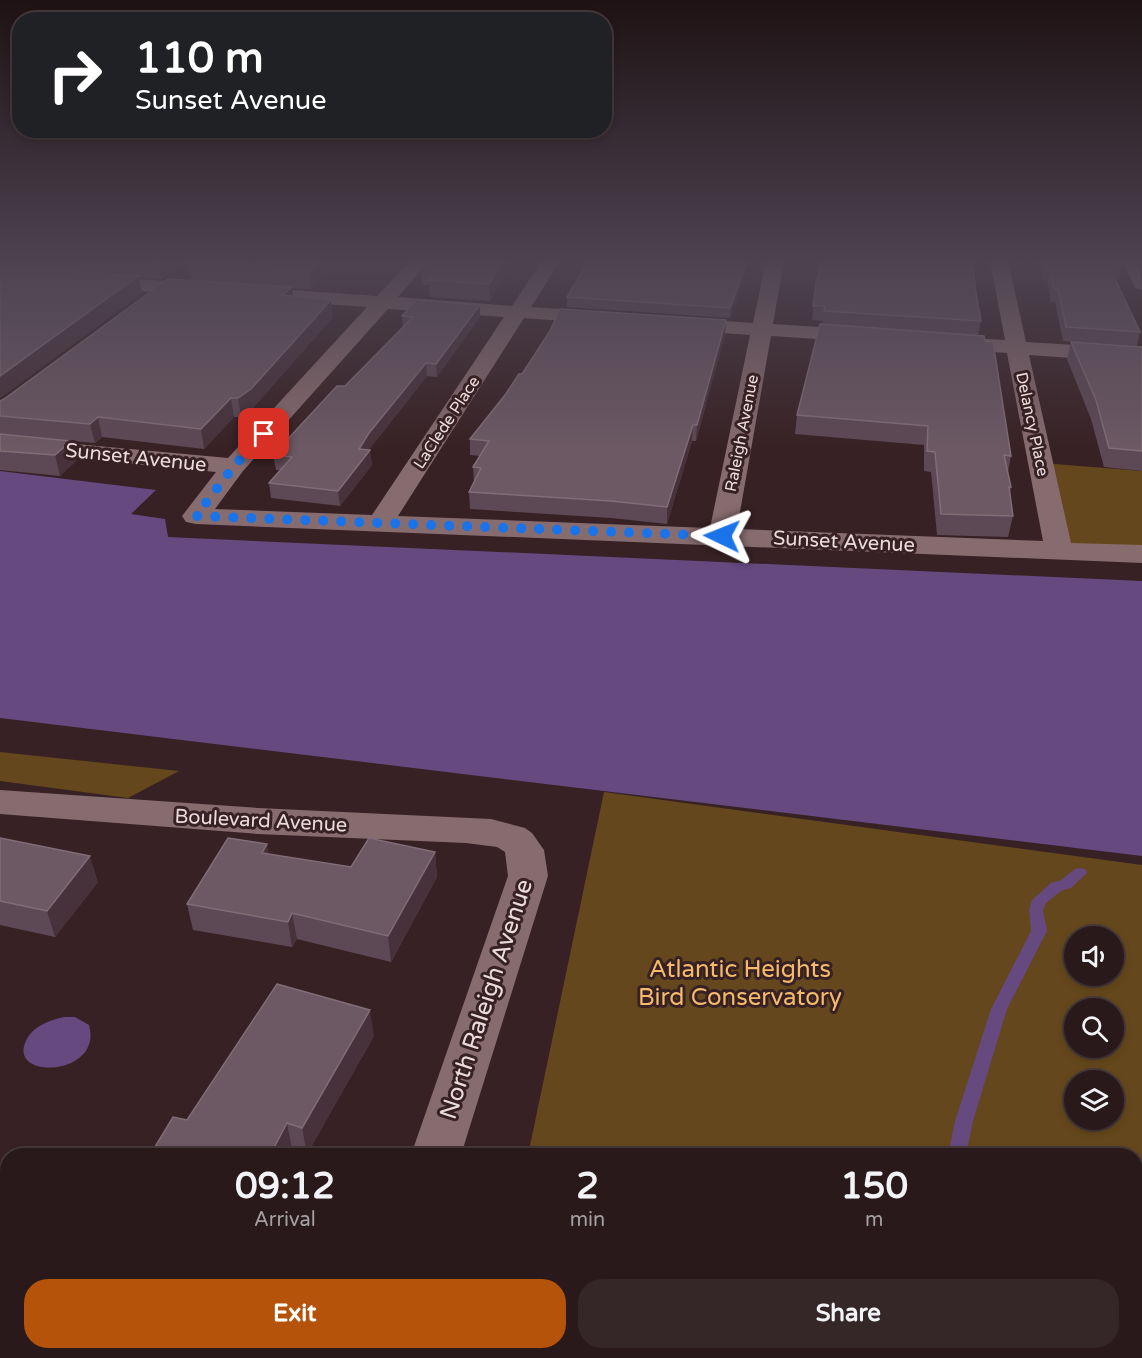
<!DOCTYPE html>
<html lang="en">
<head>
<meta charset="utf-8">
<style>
	body { margin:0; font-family:"Varela Round",sans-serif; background:#352628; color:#f1f3f6; height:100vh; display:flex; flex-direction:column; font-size:22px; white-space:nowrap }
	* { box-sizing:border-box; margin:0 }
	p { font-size:20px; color:#a5a0a3 }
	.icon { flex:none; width:33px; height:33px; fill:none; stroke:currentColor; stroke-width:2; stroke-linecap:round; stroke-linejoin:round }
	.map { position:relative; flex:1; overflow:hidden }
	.panel { position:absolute; left:0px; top:1148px; width:1143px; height:212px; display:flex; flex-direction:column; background:#29191b; border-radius:24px 24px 0 0; box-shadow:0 3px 9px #0003,0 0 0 2px #45383a }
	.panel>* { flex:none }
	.hud { position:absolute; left:12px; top:12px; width:600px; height:126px; border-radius:24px; box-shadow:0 3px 9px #0003,0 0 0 2px #45383a; background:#202124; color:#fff; overflow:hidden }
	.fabs { position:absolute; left:1064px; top:926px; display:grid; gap:12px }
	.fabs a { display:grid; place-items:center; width:60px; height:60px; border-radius:50%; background:#29191b; box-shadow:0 3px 9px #0003,0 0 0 2px #45383a; font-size:30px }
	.pin { position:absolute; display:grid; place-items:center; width:51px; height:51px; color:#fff; margin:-26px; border-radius:12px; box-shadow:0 3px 9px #0006 }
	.me { position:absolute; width:66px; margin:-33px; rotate:272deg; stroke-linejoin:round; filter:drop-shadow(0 0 4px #0008) }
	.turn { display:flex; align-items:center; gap:21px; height:126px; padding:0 24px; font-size:27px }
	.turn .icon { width:78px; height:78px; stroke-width:2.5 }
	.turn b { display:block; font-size:42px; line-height:51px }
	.eta { display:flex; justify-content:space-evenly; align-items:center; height:102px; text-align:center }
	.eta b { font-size:36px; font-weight:800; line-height:42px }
	.primary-button { display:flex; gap:12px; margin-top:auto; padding:12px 24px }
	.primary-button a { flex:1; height:69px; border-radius:24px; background:#b45309; color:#fff; font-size:24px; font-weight:800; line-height:69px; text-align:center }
	.primary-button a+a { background:#352628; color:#f1f3f6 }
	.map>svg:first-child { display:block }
	.built { fill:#45272b }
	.green { fill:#64471c; fill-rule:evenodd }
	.water { fill:#65497f }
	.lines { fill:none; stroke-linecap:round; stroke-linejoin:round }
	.stream { fill:#65497f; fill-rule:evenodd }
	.street { fill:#876c6f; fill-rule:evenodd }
	.wall { fill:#5d4955 }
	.shaded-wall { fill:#47323b }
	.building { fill:#6c5964; stroke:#806d77; stroke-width:1.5 }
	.route { stroke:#1a73e8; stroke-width:10; stroke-dasharray:0 18 }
	.labels { text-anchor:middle; stroke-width:6; stroke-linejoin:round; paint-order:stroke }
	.far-street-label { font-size:16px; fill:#ebdbdd; stroke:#372124 }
	.street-label { font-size:20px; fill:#ebdbdd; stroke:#372124 }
	.near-park-label { font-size:24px; fill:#f5bb68; stroke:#372124 }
	.near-street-label { font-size:24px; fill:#ebdbdd; stroke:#372124 }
</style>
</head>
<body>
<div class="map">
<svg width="1142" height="1358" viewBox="0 0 1142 1358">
	<rect width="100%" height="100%" fill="#372124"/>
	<path class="built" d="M216,261H413L382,296L189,282Z"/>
	<path class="green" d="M1042,463L1142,471V554L1059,552Z
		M0,752L179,771L128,798L0,781Z
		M604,792L1142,865V1358H485L487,1352H1136V1155H528ZM1074,936H1113V975H1074ZM1074,1008H1113V1047H1074ZM1074,1080H1113V1119H1074Z"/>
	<path class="water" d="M0,471L156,490L131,514L165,519L168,537L1142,581V856L0,718Z
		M64,1017H75L89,1025C104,1078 1,1081 28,1037C36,1025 50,1020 64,1017Z"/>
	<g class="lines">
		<path class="stream" d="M1080,868L1085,869L1087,873L1071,888L1061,891L1046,903L1043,910L1047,931L1007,1009L973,1121L966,1155H948L955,1121L991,1009L1031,931L1029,910L1032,900L1051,883L1061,880L1075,869Z
			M877,1352H898L896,1358H875Z"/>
		<path class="street" d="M410,261H429L398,297L512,306L542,261H560L531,307L603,312L610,314L613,318L610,322L603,324L524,318L398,516L710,528L750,335L681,330L674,328L671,324L674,320L681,318L753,323L766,261H784L773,324L863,330L870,332L873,336L870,340L863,342L771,336L737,529L1043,541L1007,353L950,349L942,348L939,343L942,338L950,337L1005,340L990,261H1008L1026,342L1142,349V363L1029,355L1071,543L1142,545V563L196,524L186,522L182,516L216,472L0,451V437L228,458L367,307L95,288L88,286L85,282L88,278L95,276L377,296ZM388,309L504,317L372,515L215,509L243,471Z
			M1122,261H1140L1142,290L1135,288Z
			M0,790L258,808L491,819L525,828L532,833L544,850L548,876L461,1155H411L508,876L505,852L497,847L466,843L258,834L0,814Z
			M344,1352H400L398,1358H342Z"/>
	</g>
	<path class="wall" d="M0,261H186L161,279L139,277L142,293L0,398Z
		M343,261L311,289L292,288L293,296L333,317L253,408L241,417H234L204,449L102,437L95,443L72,441L76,461L60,476L0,470V401L4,399L190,280L187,264Z
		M428,261H512L490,301L430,297L429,285L422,284L421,268Z
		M588,261H749L730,318L567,307V297Z
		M1039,261H1120L1122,265L1119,278H1115L1140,332L1137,346L1063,341L1055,302H1051L1047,280H1043Z
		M816,283L975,287L981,321L978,335L1011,456L1008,472L1011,487L1010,493L1013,516L1008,537L937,535L931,472L924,471V445L795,434L797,415L822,324L823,321L812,320Z
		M480,305V317L437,377L427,376L371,447L369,450L372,465L340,506L271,498L269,483L280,470H276L273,455L345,386L403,328L402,316Z
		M726,320L725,334L696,441H692L667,524L611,518L470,509L469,492L474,482L473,467L480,456L470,455V439Z
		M1071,342L1142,347V471L1104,467L1091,419L1067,359Z
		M0,838L98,882L55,937L0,925Z
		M435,852L437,877L391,962L297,939L292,947L193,930L187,904L269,854L351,867Z
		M374,1036L307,1154L292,1149L289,1155H150L187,1120Z"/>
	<path class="shaded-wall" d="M160,261H186L161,279L158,262Z
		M323,261H343L311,289L309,272Z
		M502,261H512L490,301L489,284Z
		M747,261H749L730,318V308Z
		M138,276L142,293L0,398V376Z
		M292,287L294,304L282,295Z
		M331,300L333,317L253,408L241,417L238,398Z
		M480,305V317L437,377L436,364Z
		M726,320L725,334L696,441L697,425Z
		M426,363L427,376L371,447L361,462L370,450L372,465L340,506L338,491L359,449L369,433Z
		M231,398L234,417L204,449L201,429Z
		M98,417L102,437L95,443L90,424Z
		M693,425L692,441L667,524V507Z
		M71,441L76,461L60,476L55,455Z
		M267,844L272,870L262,853Z
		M435,852L437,877L391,962L388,936Z
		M90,856L98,882L55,937L47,911Z
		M292,913L297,939L292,947L288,922Z
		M370,1010L374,1036L307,1154L302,1128Z
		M287,1123L292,1149L289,1155H270Z
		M225,1352H239L241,1358H227Z"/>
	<path class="building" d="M135,261H160L158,262Z
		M191,261H323L309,272L187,264Z
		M428,261H502L489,284L429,280L439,269L421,268Z
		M588,261H747L730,308L567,297Z
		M821,261H973L975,287L981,321L824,311L825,306H813L816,283Z
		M1045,261H1120L1122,265L1108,264L1140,332L1066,327L1058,289H1054L1049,267H1046Z
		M0,267L138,276L0,376Z
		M168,279L292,287L282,295L331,300L251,389L238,398H231L201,429L98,417L90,424L0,416V401L4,399Z
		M416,300L480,305L436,364L426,363L369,433L359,449L370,450L338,491L269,483L292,457L273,455L337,386H345L413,317L402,316Z
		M560,309L726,320L697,425H693L667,507L611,501L469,492L481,468L473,467L489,441L470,439L505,395L519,374H522L550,331Z
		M820,324L984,336L985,341L993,342L1011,456L1004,455L1011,487H1009L1013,516L941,514L935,452L927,451L928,426L797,415Z
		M1071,342L1142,347V451L1109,448L1096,400Z
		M0,434L71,441L55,455L0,451Z
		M0,838L90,856L47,911L0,901Z
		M228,838L267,844L262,853L351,867L369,838L435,852L388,936L292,913L288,922L187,904Z
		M277,984L370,1010L302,1128L287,1123L270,1155H150L173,1117L187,1120Z
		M0,1267L8,1268V1352H232L229,1358H0Z"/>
	<linearGradient id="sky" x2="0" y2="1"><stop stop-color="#1e1214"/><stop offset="0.58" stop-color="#4d4350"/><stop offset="1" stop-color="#4d4350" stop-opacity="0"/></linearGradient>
	<rect width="1142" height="451" fill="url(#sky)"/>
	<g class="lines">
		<path class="route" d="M264,434L234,466L196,516L722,536"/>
	</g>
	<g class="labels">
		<g class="far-street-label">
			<text transform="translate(446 422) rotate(-57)" y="6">LaClede Place</text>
			<text transform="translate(1033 424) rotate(78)" y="6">Delancy Place</text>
			<text transform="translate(741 433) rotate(-79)" y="6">Raleigh Avenue</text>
		</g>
		<g class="street-label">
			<text transform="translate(136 457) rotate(6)" y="7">Sunset Avenue</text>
			<text transform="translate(844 541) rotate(3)" y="7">Sunset Avenue</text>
			<text transform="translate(261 820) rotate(3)" y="7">Boulevard Avenue</text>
		</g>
		<g class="near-park-label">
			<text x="740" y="977">Atlantic Heights<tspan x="740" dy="28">Bird Conservatory</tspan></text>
		</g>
		<g class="near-street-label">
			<text transform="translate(486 999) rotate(-72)" y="8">North Raleigh Avenue</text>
		</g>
	</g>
</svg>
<div class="fabs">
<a><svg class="icon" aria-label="sound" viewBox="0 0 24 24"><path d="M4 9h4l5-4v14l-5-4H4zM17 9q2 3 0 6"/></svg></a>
<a><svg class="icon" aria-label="search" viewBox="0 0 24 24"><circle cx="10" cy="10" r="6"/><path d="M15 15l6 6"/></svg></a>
<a><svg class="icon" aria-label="layers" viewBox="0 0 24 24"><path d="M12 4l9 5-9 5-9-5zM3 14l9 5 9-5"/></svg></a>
</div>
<div class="pin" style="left:264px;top:434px;background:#d93025"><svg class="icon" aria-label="arrive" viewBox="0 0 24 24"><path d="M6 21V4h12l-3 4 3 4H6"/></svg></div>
<svg class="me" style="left:722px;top:536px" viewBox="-20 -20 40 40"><path d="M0-17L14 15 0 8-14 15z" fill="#1a73e8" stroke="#fff" stroke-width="4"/></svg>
<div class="hud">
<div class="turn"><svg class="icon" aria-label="right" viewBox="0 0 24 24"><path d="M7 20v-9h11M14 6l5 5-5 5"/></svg><div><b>110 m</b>Sunset Avenue</div></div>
</div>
<section class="panel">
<div class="eta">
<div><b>09:12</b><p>Arrival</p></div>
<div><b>2</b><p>min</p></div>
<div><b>150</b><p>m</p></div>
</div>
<div class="primary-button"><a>Exit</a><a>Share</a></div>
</section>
</div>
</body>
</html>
